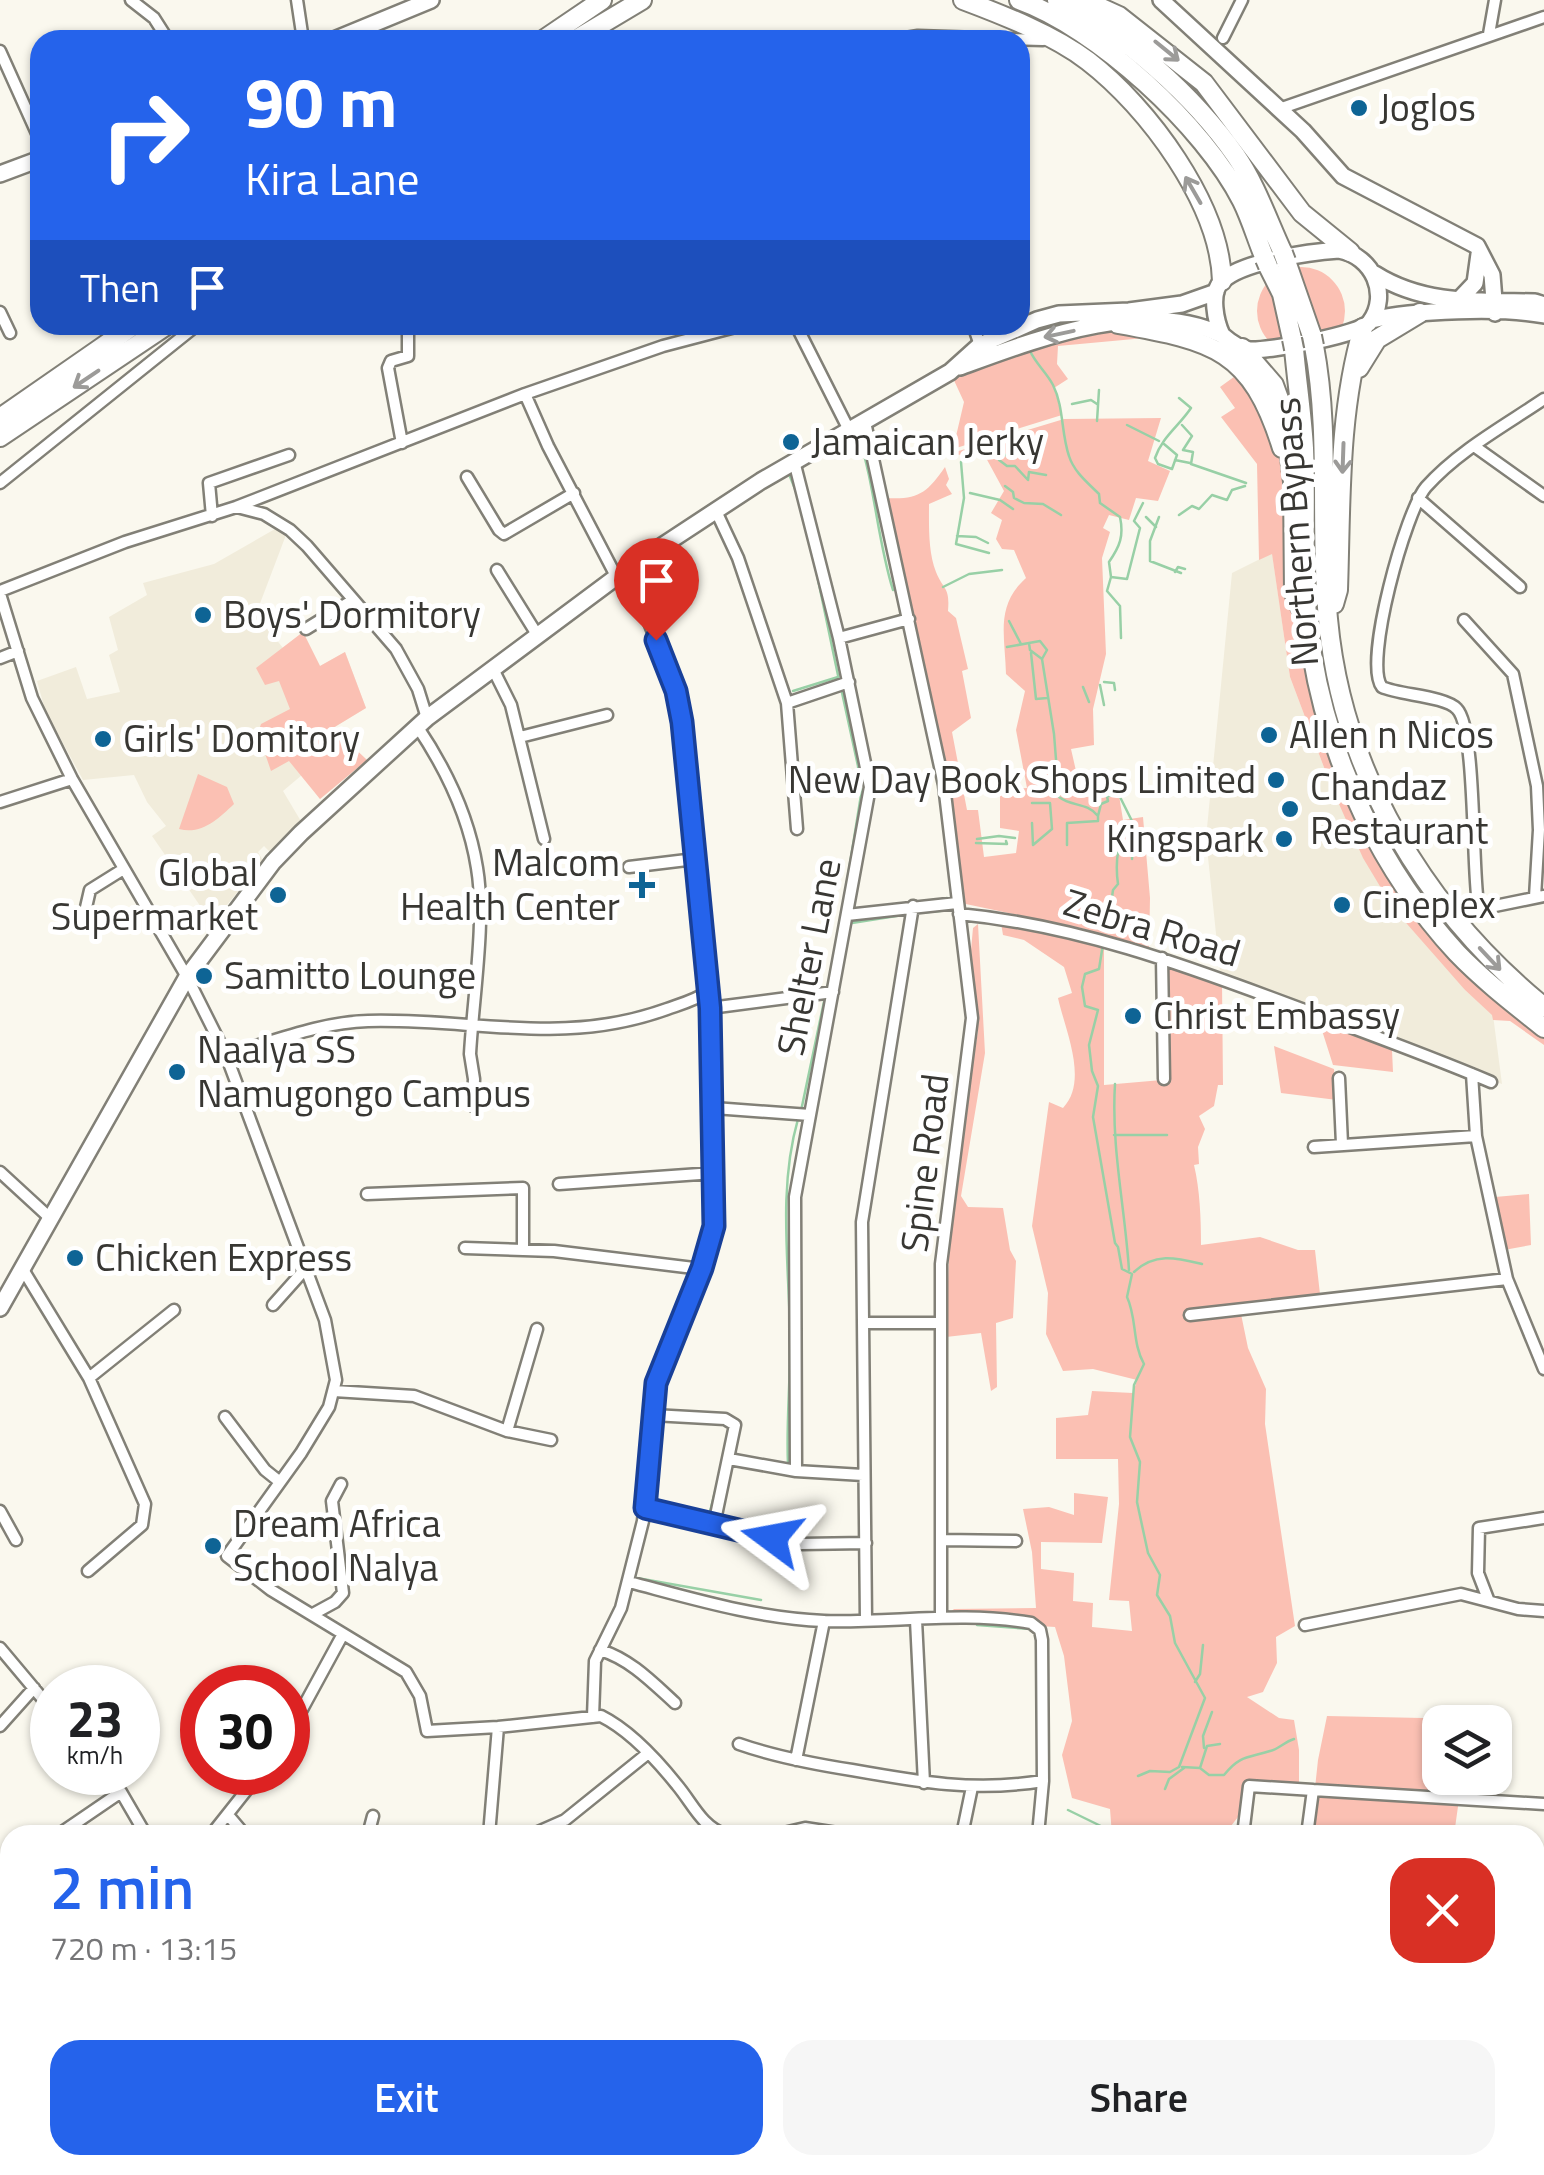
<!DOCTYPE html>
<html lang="en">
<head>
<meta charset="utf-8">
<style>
	body { margin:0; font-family:"Titillium Web",sans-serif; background:#f6f6f6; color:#202124; height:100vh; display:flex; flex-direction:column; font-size:38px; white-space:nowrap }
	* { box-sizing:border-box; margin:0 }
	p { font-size:32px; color:#757577 }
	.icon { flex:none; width:55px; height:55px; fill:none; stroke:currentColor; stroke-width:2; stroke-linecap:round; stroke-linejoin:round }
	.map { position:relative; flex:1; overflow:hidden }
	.details { position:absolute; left:0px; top:1825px; width:1545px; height:350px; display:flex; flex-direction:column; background:#fff; border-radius:30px 30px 0 0; box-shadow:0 2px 8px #0004 }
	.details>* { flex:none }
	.hud { position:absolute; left:30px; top:30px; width:1000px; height:305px; border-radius:30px; box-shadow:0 2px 8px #0004; background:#2563eb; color:#fff; overflow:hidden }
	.controls { position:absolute; left:1422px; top:1705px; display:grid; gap:20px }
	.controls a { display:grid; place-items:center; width:90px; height:90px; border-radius:20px; background:#fff; box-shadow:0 2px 8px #0004; font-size:50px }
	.speed { position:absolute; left:30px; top:1665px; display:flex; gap:20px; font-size:50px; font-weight:700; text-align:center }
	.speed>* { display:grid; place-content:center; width:130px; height:130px; border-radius:50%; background:#fff; box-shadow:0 2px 8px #0004; line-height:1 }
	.speed small { font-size:25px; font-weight:400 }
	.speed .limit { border:15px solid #d22; background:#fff; color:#111 }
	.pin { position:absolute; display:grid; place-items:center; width:85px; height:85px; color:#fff; margin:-102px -42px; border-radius:50% 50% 50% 0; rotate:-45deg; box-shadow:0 0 10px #0007 }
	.pin .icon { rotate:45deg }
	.me { position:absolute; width:110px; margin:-55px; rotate:283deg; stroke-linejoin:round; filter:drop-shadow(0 0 8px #0008) }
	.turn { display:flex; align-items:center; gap:35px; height:210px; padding:0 50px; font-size:45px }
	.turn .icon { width:130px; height:130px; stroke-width:2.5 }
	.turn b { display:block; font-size:70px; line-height:85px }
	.then { display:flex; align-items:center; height:95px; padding:0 50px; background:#0003; gap:20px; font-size:38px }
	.round { display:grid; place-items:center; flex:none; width:105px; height:105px; border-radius:30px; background:#f6f6f6 }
	.head { display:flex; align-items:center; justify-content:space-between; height:170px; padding:0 50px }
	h1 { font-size:60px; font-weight:600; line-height:75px; color:#2563eb }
	.action { display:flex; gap:20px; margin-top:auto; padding:20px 50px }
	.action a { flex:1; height:115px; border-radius:30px; background:#2563eb; color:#fff; font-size:40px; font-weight:600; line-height:115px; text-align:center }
	.action a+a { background:#f6f6f6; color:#202124 }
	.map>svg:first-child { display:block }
	.built { fill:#f1ecdb }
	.green { fill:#fbc0b3 }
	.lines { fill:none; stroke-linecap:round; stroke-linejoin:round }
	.stream { stroke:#98d0a6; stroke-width:2.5 }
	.street-casing { stroke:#828077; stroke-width:15 }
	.secondary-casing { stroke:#828077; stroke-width:20 }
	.highway-casing { stroke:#828077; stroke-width:22 }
	.street { stroke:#fff; stroke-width:10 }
	.secondary { stroke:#fff; stroke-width:15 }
	.highway { stroke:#fff; stroke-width:18 }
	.highway-bridge-casing { stroke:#828077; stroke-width:22; stroke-linecap:butt }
	.highway-bridge { stroke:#fff; stroke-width:18 }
	.oneway { stroke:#9c9b99 }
	.route-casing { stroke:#184099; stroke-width:25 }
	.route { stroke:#2563eb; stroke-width:18 }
	.poi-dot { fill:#0e6495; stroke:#fff; stroke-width:4 }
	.labels { text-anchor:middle; stroke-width:10; stroke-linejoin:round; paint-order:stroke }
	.poi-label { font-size:38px; fill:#383733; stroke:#fff; text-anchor:start }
	.street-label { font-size:38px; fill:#383733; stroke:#fff }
</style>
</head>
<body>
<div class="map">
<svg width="1544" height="2175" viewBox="0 0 1544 2175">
	<rect width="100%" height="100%" fill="#faf8ee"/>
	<path class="built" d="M275,529L286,535L256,614L283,648L303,632L320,666L345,652L366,708L333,728L367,760L320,799L302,775L283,791L302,823L271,853L264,846L258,852L263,861L209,927L199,916L203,910L152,836L166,826L147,802L134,775L83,780L45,710L37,681L76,667L87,699L120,692L109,655L118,650L109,617L147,595L143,583L214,564Z
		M1272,553L1290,677L1331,786L1465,990L1493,1015L1502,1084L1220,972L1206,838L1232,573Z"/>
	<path class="green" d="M1257 311a44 44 0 1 1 88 0a44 44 0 1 1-88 0Z
		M1072,326L1226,328L1270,371L1295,544L1299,628L1308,679L1320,725L1437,942L1479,986L1544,1039V1045L1510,1021L1493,1020L1492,1015L1465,990L1393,908L1363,858L1331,786L1290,677L1272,554L1259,560L1257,464L1221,417L1235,408L1220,387L1238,374L1190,344L1145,338L1058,346L1057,364L1068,379L1054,388L1062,415L953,449L964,402L952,376Z
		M1161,418L1148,461L1170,471L1158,501L1136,498L1129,520L1109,515L1103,528L1110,532L1102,558L1106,654L1093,709L1094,745L1071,749L1079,784L1086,797L1119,795L1123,820L1143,817L1150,898L1149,950L1081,928L961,903L904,572L886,498C918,500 927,493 945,467L949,479L946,485L952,494L929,504C929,525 928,552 936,572C944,591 950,587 948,611L956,618L968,669L962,671L971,718L952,732L967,810H978L984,857L1016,853L1019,831L1000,828V790L1027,788L1016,730L1025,691L1006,674C1005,635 995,606 1026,578L1014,550L1002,549L996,539L1002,520L991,513L1004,491L985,456L971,453L951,456L952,453L1064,419Z
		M303,632L320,666L345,652L366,708L333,728L367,760L320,799L289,761L271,771L258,733L261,724L290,709L279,681L265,685L256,668Z
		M198,774L227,787L234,804C218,819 202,835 179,829Z
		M1001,923L1104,945V1085L1162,1080L1163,966L1222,981L1223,1085H1218L1214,1106L1199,1116L1205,1129L1198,1147L1199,1164L1194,1165C1200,1190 1201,1219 1201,1245L1260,1237L1298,1250H1315L1321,1303L1241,1314L1248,1348L1266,1389L1265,1424L1295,1626L1276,1637L1277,1663L1263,1692L1247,1697L1279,1718L1294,1720L1299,1750V1788L1259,1790L1224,1835H1112L1110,1809L1072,1798L1062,1755L1072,1721L1064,1656L1055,1627L941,1620L954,1609L1036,1608L1032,1552L1023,1509L1049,1507L1074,1515V1493L1108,1497L1102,1543L1041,1542V1569L1074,1573L1073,1601L1093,1603L1092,1627L1132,1631L1129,1601L1109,1600L1119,1504L1118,1459H1056V1418L1088,1415L1092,1391L1133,1393L1137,1380L1093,1369L1063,1371L1046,1334L1048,1293L1032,1226L1049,1102L1063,1108C1089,1081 1065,1030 1058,998L1072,993L1064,967L1024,940L1003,935Z
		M978,924L985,1053L961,1196L968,1207L1003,1208L1010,1250L1016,1261L1013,1318L996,1323L997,1387L991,1391L981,1333L946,1337L951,1199L978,1031L971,950L973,928Z
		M1319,1021L1392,1050L1393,1072L1333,1065Z
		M1274,1046L1334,1069L1337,1100L1281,1093Z
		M1529,1194L1531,1245L1504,1250L1495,1197Z
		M1327,1716L1471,1719L1470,1722H1440V1778H1462L1454,1835H1310L1318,1760Z
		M1535,2047L1544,2051V2175H1277L1278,2165H1535Z"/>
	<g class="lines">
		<path class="stream" d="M1030,351C1036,364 1047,373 1053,385C1064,407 1061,433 1069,456C1074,472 1088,483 1099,494L1100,503L1120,517C1124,536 1120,546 1109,562L1111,577L1107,591L1120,606L1121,638
			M1072,404L1091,400L1097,404
			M1097,421L1099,390
			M1127,425L1159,441
			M1182,425L1192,436L1183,450
			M848,441L858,435C875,484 877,539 893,590
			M1164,444L1177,455L1172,469L1158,464L1155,458C1162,437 1179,426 1191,408L1179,398
			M1183,450L1193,452L1191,464L1246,483
			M1023,452L1000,456L999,460L1007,466H1015L1028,480L1029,472L1046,475
			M819,456L844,443
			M1175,460L1190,463
			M961,462L964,498L956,544L989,553
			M789,474L799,499
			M1005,486L1013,492L1014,498L1024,503L1043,504L1061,515
			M970,493L1000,500L1013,509
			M725,496L799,450
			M738,505L777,480
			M1179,515L1192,506L1199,509L1212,495L1227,500L1232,490L1245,486
			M1146,517L1156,527
			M1159,517L1150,541V561L1181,573
			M957,536L976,537L988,543
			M658,558L677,545
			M816,570L839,680
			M1175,572L1178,567L1185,569
			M1111,577L1127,579L1140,528L1134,521L1143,503
			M943,587L969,574L1002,570
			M1009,621L1021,644
			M647,630L678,727
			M1007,647L1029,643
			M1031,653L1036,699L1047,698
			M1042,659L1030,650L1029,643L1040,641L1047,650L1042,659L1054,734L1059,797C1072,807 1087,802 1098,816L1101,804L1108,801L1107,796L1119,795L1132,821C1117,837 1115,863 1118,884L1113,890L1107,932
			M1104,682L1114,683L1115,690
			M1100,685L1104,705
			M1083,687L1089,702
			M841,688L858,766L861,795L844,901
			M793,691L838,677
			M1032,803H1050L1052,829L1033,845L1032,823
			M977,839L999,836L1015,838
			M1123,842L1133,840L1132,859
			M976,843L1007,844L1006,841
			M1067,845V823L1098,821V816
			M691,888L700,990
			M936,900L947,898
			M917,913L950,910
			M852,923L909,914
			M1103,944L1099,969L1085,974L1082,987L1085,1006L1098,1010L1089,1045L1092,1071L1098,1086L1093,1117L1115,1243L1118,1247L1122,1269L1132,1274L1127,1297C1137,1318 1132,1343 1144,1364L1134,1385L1130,1437L1140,1462L1137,1502L1148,1553L1160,1575L1157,1595L1170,1616L1175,1643L1205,1698L1179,1767L1170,1772L1150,1771L1138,1776
			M827,989L836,948
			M704,1064L707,1139
			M1115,1084C1111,1147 1125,1208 1129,1270
			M801,1111L825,997
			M1114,1135H1167
			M705,1239L707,1187
			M1134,1272C1155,1252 1177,1258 1202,1264
			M659,1357L694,1270
			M788,1464C786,1421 791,1377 790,1334C789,1262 778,1189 798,1119
			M647,1516L694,1525L791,1552
			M708,1519L721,1469
			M637,1578L761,1600
			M977,1625L1031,1629
			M1195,1682L1200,1674L1203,1645
			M1204,1748L1203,1736L1212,1712
			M1182,1767L1200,1768L1207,1746L1220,1744
			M1200,1768L1209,1775H1224C1240,1755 1248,1758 1270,1751C1279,1749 1284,1742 1294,1739
			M1165,1789L1169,1779L1184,1768
			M1068,1810L1111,1831
			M0,2149L10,2160
			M14,2165L23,2175
			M1143,2175L1145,2165"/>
		<defs>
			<path id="street" d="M131,0L154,18L168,40
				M297,0L303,40
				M1489,34L1495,0
				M1223,38L1242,0
				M893,40L918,36L1043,40
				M0,51L40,140
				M1279,109L1544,17
				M0,312L10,333
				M796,325L849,430
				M973,325L980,345
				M525,394L548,446L617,578
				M1544,399C1504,426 1458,451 1426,487C1406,510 1363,663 1382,687C1399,695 1445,696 1457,709C1476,728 1472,869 1478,903L1490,907L1544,896
				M865,422L944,785L972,1018L941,1264V1617
				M402,443L388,368L391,361L408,356V325
				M1474,446L1544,496
				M794,461L839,638L870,787L795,1197L796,1471
				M467,477L499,530L504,534L574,493
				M0,483L197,325
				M1418,498L1520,587
				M237,507L264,514L290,530L307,546L396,649L418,689L427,718
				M715,509L738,558L787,703L797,829
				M212,516L209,483L289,455
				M497,570L538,636
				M0,591L125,542L236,507L525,394L663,346L743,325
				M0,594L32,698L72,779L187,977L226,1055L325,1320L336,1380L329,1407L301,1453L227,1556L271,1590L406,1672L420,1696L427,1731L498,1727L601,1716C629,1730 657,1760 677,1785C693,1804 701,1826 726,1835
				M1464,620L1513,674L1537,786L1539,830L1535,897
				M306,629L353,600
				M839,638L909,619
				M0,658L18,651
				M493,669L511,705L544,839
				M787,703L849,682
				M417,726C446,769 469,817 477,868C486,921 473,998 470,1054L474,1079L473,1106
				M520,737L607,715
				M0,802L72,779
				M629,867L695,859
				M959,914C1075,925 1182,964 1291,1005C1358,1030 1425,1054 1491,1082
				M847,915L957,903
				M84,916L90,890L122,870
				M1162,958L1164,1079
				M710,1008L833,992
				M226,1055C272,1042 321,1022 368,1021C475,1018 562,1047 667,1009C681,1004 696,1000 709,991
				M1472,1074L1476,1136
				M1339,1078L1342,1144
				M714,1108L810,1115
				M1314,1147L1476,1136L1507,1279L1544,1369
				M0,1172L50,1218
				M559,1184L714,1173
				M367,1194L523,1188V1250
				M465,1248L554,1251L702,1269
				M22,1268L89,1378L145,1504L142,1525L88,1571
				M273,1305L307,1267
				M1190,1315L1507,1279
				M863,1323H940
				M89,1378L174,1310
				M334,1391L414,1396L507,1431L551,1440
				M653,1415L725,1419L735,1425L714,1525
				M225,1417L265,1470L280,1482
				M507,1431L537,1329
				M729,1459L796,1471L863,1475
				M645,1508L801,1544L866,1543
				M0,1511L16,1540
				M942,1540L1016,1541
				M629,1582C694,1599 756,1618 824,1621C893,1623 962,1611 1031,1623L1040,1630L1042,1640L1043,1781L1038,1835
				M1488,1599L1478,1573L1479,1528L1544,1518
				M313,1614L335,1602L343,1593L332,1501L341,1484
				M866,1620L862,1222L913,906
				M916,1620L924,1783
				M1305,1625L1461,1594L1518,1609L1544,1611
				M0,1648L52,1710
				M600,1650C630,1659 652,1682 675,1703
				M593,1717L595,1661L621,1608L643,1521L656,1383L702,1269L713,1226L710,1008L682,721L666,664L627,569
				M0,1726L34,1688
				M288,1735L343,1634
				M739,1744C776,1757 814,1764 852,1770C919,1782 975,1792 1043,1781
				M796,1760L824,1621
				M104,1772L121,1792L146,1835
				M228,1815L245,1835
				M58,1835L121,1792
				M211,1835L261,1772
				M368,1835L373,1816
				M489,1835L498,1727
				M531,1835L565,1820L647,1754
				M775,1835L805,1828L850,1835
				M962,1835L972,1787
				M1243,1835L1249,1786L1313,1790
				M1307,1835L1313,1790L1544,1804
				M0,1887L10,1877
				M1536,1903L1544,1859
				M0,2039L10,2046
				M161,2165L166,2175
				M219,2165L227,2175
				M342,2165L365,2175
				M439,2165L461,2175
				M661,2165L662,2175
				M806,2165L807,2175
				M1255,2165L1280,2168
				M885,2175L887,2165
				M961,2175L963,2165
				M1184,2175L1186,2165"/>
			<path id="secondary" d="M1161,0L1303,131L1343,176L1477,246L1492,275L1495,313
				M334,40L431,0
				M0,174L40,159
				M1339,250C1373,256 1390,295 1370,322C1361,335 1268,351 1250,350C1239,349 1230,342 1222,335C1216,322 1209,293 1222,281C1243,261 1311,252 1339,250Z
				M1375,274C1424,305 1479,301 1535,302L1544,305
				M1457,302L1475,283L1479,254
				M1372,320C1413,310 1503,307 1544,315
				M960,367C1037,339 1143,297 1222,335
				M0,1308L187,977L273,862L301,833L427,718L627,569L761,481L950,372L980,345L1037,320L1059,314L1129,311L1182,304L1216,292"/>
			<path id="highway" d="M963,0C1003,15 1054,35 1088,61C1148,107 1220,204 1222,281
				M1019,0C1097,28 1204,126 1242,201C1251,219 1257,240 1265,259
				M1057,0C1122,31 1195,97 1236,156C1256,185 1268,221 1283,253
				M1084,0L1119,16L1204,83L1302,213L1350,252
				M543,40L602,0
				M575,40L642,0
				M1286,261L1312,336
				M1268,266L1282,294L1292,339
				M1118,324C1214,341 1251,349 1282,448
				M1314,346C1331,435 1319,529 1328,619C1342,773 1426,911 1544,1007
				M1242,348L1274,385L1285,415L1293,482L1294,593L1303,613
				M1294,349C1297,382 1302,415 1304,448C1307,516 1300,587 1312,654C1330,763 1382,872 1457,953C1484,981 1514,1004 1544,1028
				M1359,368L1377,339L1420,313
				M0,418L134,325
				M0,437L167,325
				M1334,604L1338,590C1341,502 1338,413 1363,328"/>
		</defs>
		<use href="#street" class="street-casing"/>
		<use href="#secondary" class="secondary-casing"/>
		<use href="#highway" class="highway-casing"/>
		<use href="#street" class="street"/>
		<use href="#secondary" class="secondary"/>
		<use href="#highway" class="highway"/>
		<defs>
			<path id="highway-bridge" d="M1283,253L1286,261
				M1265,259L1268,266
				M1312,336L1314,346
				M1292,339L1294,349"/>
		</defs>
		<use href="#highway-bridge" class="highway-bridge-casing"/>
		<use href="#highway-bridge" class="highway-bridge"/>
	</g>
	<defs><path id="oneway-shaft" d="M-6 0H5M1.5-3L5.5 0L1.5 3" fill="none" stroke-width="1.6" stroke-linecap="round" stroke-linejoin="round" transform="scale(2.5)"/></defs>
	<g class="oneway">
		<use href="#oneway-shaft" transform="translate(1167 51) rotate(39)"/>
		<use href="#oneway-shaft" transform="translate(1193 190) rotate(-120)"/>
		<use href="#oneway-shaft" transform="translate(1059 334) rotate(168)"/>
		<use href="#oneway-shaft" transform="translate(86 379) rotate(146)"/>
		<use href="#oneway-shaft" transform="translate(1343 458) rotate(92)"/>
		<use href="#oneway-shaft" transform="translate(1490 959) rotate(47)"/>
	</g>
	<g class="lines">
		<defs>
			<path id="route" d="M656,640L676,691L682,722L710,1008L714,1226L702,1268L656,1383L645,1508L772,1538"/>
		</defs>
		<use href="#route" class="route-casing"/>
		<use href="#route" class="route"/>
	</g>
	<g class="poi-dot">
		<circle cx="1359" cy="108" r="10"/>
		<circle cx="791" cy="442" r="10"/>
		<circle cx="203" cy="615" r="10"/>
		<circle cx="1269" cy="735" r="10"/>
		<circle cx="103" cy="739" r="10"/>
		<circle cx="1276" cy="780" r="10"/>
		<circle cx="1290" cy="809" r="10"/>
		<circle cx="1284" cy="839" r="10"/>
		<path d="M637 870h10v10h10v10h-10v10h-10v-10h-10v-10h10z"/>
		<circle cx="278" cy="895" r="10"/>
		<circle cx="1342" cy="905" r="10"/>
		<circle cx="204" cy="976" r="10"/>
		<circle cx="1133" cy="1016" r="10"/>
		<circle cx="177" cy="1072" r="10"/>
		<circle cx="75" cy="1258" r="10"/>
		<circle cx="213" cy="1546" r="10"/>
	</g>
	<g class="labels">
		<g class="poi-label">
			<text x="1379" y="121">Joglos</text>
			<text x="811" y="455">Jamaican Jerky</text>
			<text x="223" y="628">Boys' Dormitory</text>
			<text x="1289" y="748">Allen n Nicos</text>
			<text x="123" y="752">Girls' Domitory</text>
			<text x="1256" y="793" text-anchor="end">New Day Book Shops Limited</text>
			<text x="1310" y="800">Chandaz<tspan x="1310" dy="44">Restaurant</tspan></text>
			<text x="1264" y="852" text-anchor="end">Kingspark</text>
			<text x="620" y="876" text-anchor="end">Malcom<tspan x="620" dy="44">Health Center</tspan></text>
			<text x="258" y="886" text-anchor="end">Global<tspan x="258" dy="44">Supermarket</tspan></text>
			<text x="1362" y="918">Cineplex</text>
			<text x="224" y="989">Samitto Lounge</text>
			<text x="1153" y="1029">Christ Embassy</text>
			<text x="197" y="1063">Naalya SS<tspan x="197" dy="44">Namugongo Campus</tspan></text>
			<text x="95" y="1271">Chicken Express</text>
			<text x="233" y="1537">Dream Africa<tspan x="233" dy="44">School Nalya</tspan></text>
		</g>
		<g class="street-label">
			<text transform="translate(1296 532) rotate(-94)" y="13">Northern Bypass</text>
			<text transform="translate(1152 928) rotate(17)" y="13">Zebra Road</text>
			<text transform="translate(809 957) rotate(-79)" y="13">Shelter Lane</text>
			<text transform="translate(925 1163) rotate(-83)" y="13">Spine Road</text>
		</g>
	</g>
</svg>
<div class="controls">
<a><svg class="icon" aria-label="layers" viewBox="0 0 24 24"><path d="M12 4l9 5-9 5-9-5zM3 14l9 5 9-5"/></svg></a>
</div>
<div class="speed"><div>23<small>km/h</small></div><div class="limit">30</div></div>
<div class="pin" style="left:656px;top:640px;background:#d93025"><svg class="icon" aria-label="arrive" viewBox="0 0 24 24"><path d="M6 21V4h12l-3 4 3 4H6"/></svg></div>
<svg class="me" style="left:772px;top:1538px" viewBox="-20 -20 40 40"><path d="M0-17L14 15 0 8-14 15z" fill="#2563eb" stroke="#fff" stroke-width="4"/></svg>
<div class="hud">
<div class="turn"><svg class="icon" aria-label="right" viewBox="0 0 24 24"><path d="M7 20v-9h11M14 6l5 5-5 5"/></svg><div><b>90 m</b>Kira Lane</div></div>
<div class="then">Then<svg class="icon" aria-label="arrive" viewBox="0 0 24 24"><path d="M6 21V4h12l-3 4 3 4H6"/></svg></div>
</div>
<section class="details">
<div class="head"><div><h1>2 min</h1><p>720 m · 13:15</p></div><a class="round" style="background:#d93025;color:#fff"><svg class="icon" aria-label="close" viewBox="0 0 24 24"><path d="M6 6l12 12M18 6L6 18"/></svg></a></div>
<div class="action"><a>Exit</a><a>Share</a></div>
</section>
</div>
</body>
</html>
